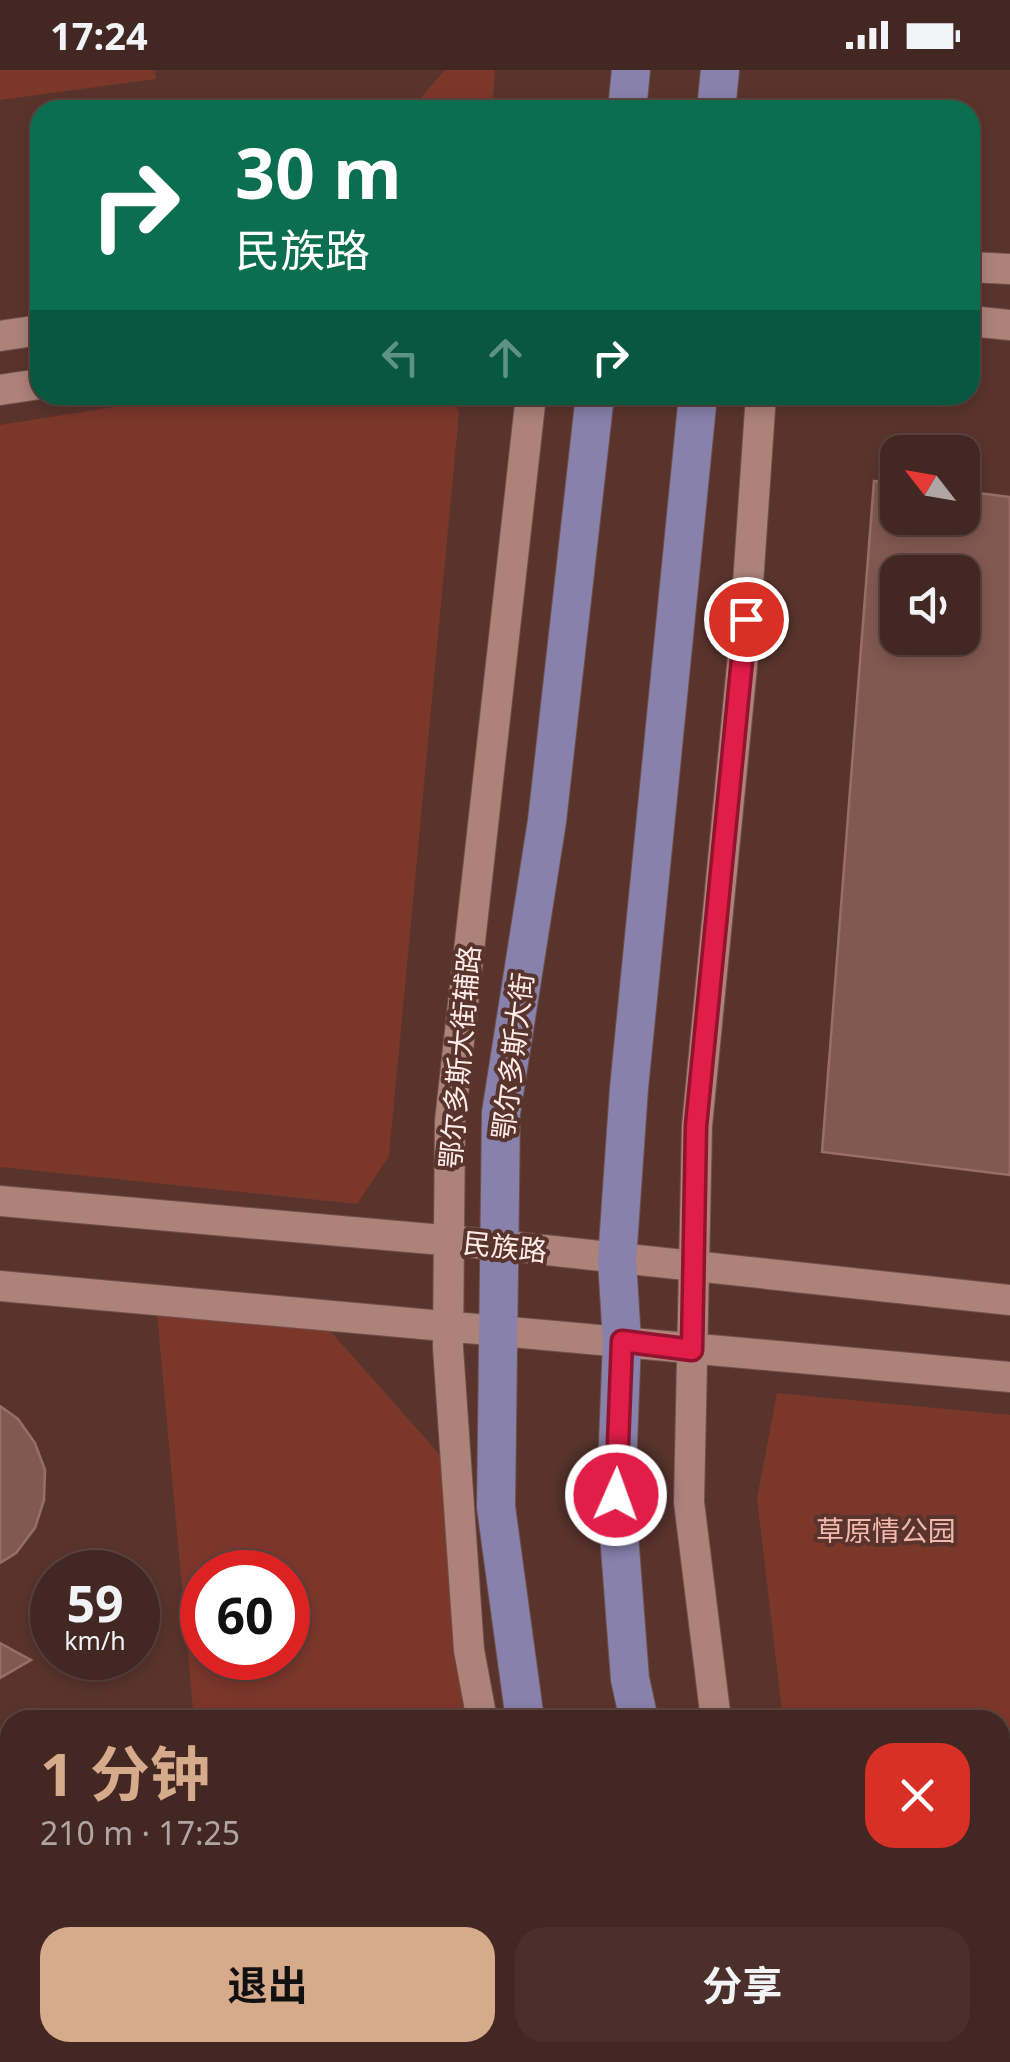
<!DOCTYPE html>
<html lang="zh">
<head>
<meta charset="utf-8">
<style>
	body { margin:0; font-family:"Noto Sans","Noto Sans SC",sans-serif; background:#4a2f2a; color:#f1f3f6; height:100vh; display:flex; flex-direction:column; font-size:38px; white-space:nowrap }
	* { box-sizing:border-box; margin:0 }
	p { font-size:32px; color:#afa5a5 }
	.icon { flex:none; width:55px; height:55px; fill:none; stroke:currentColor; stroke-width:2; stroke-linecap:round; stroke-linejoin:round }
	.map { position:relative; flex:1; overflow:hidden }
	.panel { position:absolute; left:0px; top:1640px; width:1010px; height:352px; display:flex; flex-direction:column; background:#432722; border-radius:30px 30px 0 0; box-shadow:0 5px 15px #0003,0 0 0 2px #5b4440 }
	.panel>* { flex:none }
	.hud { position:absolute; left:30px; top:30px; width:950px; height:305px; border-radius:30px; box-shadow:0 5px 15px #0003,0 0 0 2px #5b4440; background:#0b6e4f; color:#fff; overflow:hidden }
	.needle { width:65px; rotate:301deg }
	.tools { position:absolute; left:880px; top:365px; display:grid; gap:20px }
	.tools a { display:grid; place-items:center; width:100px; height:100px; border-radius:20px; background:#432722; box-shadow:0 5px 15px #0003,0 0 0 2px #5b4440; font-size:50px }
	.speed { position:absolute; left:30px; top:1480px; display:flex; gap:20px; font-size:50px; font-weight:700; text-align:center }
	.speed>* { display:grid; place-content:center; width:130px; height:130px; border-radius:50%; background:#432722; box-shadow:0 5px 15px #0003,0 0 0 2px #5b4440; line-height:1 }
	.speed small { font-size:25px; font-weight:400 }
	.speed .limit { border:15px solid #d22; background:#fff; color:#111 }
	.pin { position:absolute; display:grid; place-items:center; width:85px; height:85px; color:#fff; margin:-42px; border:5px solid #fff; border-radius:50%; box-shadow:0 2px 10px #0007 }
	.me { position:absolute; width:110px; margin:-55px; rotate:2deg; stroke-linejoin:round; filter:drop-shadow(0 0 8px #0008) }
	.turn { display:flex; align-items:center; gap:35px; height:210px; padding:0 40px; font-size:45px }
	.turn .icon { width:130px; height:130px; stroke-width:2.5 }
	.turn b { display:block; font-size:70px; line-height:85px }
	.lanes { display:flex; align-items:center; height:95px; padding:0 40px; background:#0003; justify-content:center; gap:50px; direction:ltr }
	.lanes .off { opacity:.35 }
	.round { display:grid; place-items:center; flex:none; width:105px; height:105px; border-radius:30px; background:#4a2f2a }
	.head { display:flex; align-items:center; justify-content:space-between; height:170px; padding:0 40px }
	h1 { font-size:60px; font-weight:700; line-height:75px; color:#d6ab8b }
	.button { display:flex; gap:20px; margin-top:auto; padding:20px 40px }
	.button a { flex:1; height:115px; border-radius:30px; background:#d6ab8b; color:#111; font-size:40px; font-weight:700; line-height:115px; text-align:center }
	.button a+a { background:#4a2f2a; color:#f1f3f6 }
	.status { display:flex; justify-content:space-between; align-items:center; height:70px; padding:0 50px; background:#432722; direction:ltr }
	.status svg { height:28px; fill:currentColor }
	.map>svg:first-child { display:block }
	.green { fill:#7c372b; fill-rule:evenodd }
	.building { fill:#825951; stroke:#996e66; stroke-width:2.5; fill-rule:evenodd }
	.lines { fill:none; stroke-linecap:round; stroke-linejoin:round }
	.minor-casing { stroke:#6f504b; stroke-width:32 }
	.major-casing { stroke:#6f504b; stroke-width:40 }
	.minor { stroke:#ad8279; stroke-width:30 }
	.major { stroke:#8781ab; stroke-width:38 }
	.route-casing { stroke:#92132f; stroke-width:25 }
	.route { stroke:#e11d48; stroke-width:18 }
	.labels { text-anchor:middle; stroke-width:8; stroke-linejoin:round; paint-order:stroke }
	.street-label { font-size:28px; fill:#feeae6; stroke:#59342d }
	.park-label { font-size:28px; fill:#f3b9ad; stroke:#59342d }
</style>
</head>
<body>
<div class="status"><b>17:24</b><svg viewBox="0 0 49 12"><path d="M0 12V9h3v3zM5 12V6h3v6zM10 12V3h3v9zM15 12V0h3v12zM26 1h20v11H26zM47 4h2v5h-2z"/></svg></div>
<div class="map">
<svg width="1010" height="1992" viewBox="0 0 1010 1992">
	<rect width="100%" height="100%" fill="#59342d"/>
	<path class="green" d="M0,0H155L156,9L0,30Z
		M445,0H495L492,40H410Z
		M189,325H452L459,343L389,1086L357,1134L0,1097V355Z
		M157,1243L324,1254L441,1386L464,1650H194ZM202,1502H288V1588H202Z
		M777,1323L1010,1345V1992H868L866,1983L1000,1982V1650H783L757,1428Z
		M533,1982L535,1992H267L264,1983Z"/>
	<path class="building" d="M874,411L898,414V448H962V421L1010,427V1105L822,1082ZM898,502H962V568H898Z
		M0,1336L18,1349L35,1373L45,1400L44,1430L35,1458L16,1483L0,1493Z
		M0,1573L31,1590L0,1608Z"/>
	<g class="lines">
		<defs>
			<path id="minor" d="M970,197L1010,199
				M970,251L1010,255
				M0,266L40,260
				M0,320L40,314
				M0,1131L499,1175L1010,1230
				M0,1216L1010,1307
				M482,1650L469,1580L448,1278L450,1051L531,325
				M716,1650L689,1432L697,1056L743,586L761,325
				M550,1982L553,1992
				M790,1982L792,1992"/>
			<path id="major" d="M627,40L631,0
				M716,40L720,0
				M525,1650L496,1437L501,1043L547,751L595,325
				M639,1650L630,1609L616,1425L622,1271L617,1190L629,1018L698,325
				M588,1982L590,1992
				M716,1982L719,1992"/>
		</defs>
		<use href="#minor" class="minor-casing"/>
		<use href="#major" class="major-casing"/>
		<use href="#minor" class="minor"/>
		<use href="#major" class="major"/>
	</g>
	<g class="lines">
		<defs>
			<path id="route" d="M616,1425L622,1271L692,1280L696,1056L746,549"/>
		</defs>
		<use href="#route" class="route-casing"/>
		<use href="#route" class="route"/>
	</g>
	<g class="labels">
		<g class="street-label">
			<text transform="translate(513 986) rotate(-83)" y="10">鄂尔多斯大街</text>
			<text transform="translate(460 987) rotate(-85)" y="10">鄂尔多斯大街辅路</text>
			<text transform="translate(505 1177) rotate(6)" y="10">民族路</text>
		</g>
		<g class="park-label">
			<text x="886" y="1471">草原情公园</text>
		</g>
	</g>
</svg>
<div class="tools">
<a><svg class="needle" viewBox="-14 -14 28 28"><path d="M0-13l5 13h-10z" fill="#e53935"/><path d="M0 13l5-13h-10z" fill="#afa5a5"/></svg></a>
<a><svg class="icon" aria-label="sound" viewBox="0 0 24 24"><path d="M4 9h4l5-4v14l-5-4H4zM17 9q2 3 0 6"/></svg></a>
</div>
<div class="speed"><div>59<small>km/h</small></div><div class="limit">60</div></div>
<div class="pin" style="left:746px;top:549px;background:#d93025"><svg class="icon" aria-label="arrive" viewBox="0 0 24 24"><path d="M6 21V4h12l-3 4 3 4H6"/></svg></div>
<svg class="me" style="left:616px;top:1425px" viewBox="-20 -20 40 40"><circle r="17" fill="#e11d48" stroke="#fff" stroke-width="3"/><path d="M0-11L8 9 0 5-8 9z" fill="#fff"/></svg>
<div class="hud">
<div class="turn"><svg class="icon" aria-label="right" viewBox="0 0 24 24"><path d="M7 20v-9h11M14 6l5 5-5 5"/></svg><div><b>30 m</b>民族路</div></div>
<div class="lanes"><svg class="icon off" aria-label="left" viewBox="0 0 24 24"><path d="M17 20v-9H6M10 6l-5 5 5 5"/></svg><svg class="icon off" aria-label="ahead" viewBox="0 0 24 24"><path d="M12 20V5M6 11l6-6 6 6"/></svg><svg class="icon" aria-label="right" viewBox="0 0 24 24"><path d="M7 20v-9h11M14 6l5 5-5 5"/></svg></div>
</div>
<section class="panel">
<div class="head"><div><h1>1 分钟</h1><p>210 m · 17:25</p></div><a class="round" style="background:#d93025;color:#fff"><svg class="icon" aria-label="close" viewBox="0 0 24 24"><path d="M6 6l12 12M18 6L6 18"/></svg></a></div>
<div class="button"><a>退出</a><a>分享</a></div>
</section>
</div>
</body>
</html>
